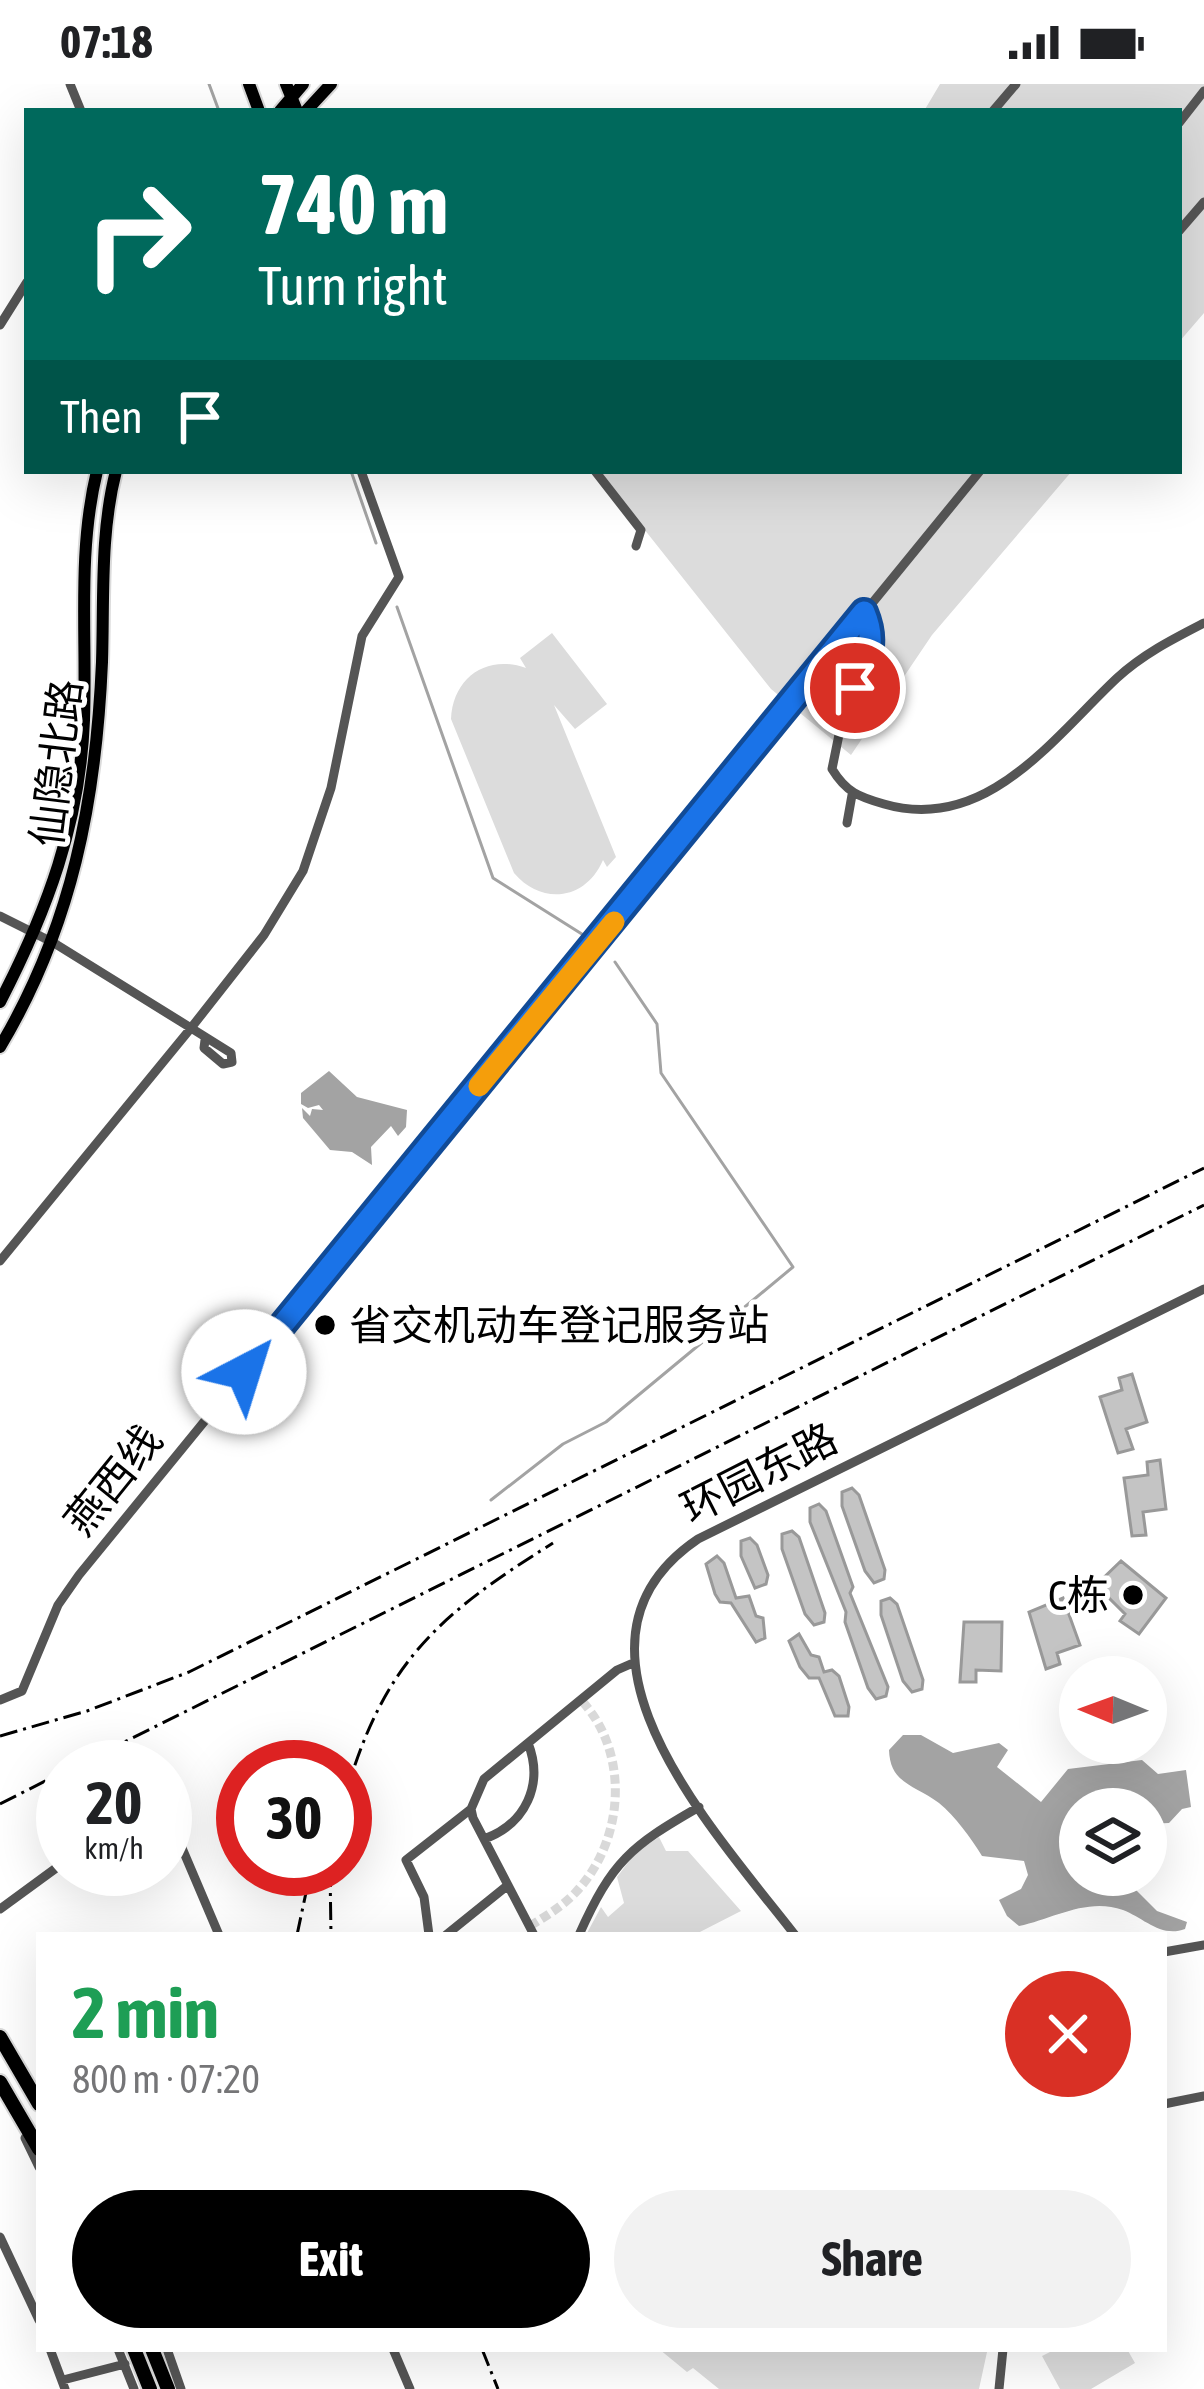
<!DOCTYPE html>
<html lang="en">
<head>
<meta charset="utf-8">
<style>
	body { margin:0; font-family:"Asap Condensed","Noto Sans SC",sans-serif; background:#f2f2f2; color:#202124; height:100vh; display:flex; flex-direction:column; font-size:45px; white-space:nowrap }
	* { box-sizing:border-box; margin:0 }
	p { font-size:39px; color:#757577 }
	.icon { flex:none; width:66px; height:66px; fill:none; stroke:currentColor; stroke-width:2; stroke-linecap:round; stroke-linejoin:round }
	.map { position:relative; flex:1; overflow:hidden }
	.sheet { position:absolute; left:36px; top:1848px; width:1131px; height:420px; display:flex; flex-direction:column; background:#fff; border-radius:0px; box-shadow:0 12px 48px #0002 }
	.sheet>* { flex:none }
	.banner { position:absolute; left:24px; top:24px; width:1158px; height:366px; border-radius:0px; box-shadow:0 12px 48px #0002; background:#00695c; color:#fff; overflow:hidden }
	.needle { width:78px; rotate:271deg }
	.tools { position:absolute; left:1059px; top:1572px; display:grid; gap:24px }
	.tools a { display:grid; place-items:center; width:108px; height:108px; border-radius:50%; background:#fff; box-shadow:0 12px 48px #0002; font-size:60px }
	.speed { position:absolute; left:36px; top:1656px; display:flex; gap:24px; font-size:60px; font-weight:700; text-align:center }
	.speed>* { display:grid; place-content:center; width:156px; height:156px; border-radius:50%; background:#fff; box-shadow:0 12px 48px #0002; line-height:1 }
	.speed small { font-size:30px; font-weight:400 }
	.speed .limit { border:18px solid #d22; background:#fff; color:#111 }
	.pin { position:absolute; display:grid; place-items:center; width:102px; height:102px; color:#fff; margin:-51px; border:6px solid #fff; border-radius:50%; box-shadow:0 3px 12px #0007 }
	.me { position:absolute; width:132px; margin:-66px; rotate:40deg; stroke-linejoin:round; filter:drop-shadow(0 0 9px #0008) }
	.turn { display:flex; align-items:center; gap:42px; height:252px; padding:0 36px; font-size:54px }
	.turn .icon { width:156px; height:156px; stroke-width:2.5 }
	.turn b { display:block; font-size:84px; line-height:102px }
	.then { display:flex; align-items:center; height:114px; padding:0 36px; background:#0003; gap:24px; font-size:45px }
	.round { display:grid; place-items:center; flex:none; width:126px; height:126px; border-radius:63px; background:#f2f2f2 }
	.summary { display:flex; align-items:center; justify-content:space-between; height:204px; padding:0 36px }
	h1 { font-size:72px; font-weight:700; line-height:90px; color:#1e9e55 }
	.cta { display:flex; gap:24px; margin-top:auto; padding:24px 36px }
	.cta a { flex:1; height:138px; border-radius:72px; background:#000; color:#fff; font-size:48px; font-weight:700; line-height:138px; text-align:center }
	.cta a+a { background:#f2f2f2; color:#202124 }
	.status { display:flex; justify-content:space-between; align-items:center; height:84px; padding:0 60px; background:#fff; direction:ltr }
	.status svg { height:33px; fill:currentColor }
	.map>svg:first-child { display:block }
	.green { fill:#dcdcdc }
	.water { fill:#a3a3a3 }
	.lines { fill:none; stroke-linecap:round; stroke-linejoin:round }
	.stream { stroke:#a3a3a3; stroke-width:3 }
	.building { fill:#c4c4c4; stroke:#999; stroke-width:3 }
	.minor-tunnel { stroke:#d9d9d9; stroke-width:9; stroke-dasharray:9 4.5; stroke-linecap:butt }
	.major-casing { stroke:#dbdbdb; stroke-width:16 }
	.highway-casing { stroke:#dbdbdb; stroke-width:18 }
	.minor { stroke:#555; stroke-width:9 }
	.major { stroke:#000; stroke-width:12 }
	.highway { stroke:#000; stroke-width:14 }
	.rail { stroke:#000; stroke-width:3; stroke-dasharray:18 6 3 6; stroke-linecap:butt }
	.route-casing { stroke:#114b97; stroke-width:30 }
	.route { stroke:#1a73e8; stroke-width:21 }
	.slow { stroke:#f59e0b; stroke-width:21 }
	.poi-dot { fill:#000; stroke:#fff; stroke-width:4.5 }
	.labels { text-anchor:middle; stroke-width:10; stroke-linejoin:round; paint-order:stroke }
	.street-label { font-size:42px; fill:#000; stroke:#fff }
	.poi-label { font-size:42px; fill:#000; stroke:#fff; text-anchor:start }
</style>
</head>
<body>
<div class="status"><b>07:18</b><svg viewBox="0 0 49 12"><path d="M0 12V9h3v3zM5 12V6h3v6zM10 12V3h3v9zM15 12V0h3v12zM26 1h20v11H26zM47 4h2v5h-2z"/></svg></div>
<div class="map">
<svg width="1204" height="2305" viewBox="0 0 1204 2305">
	<rect width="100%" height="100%" fill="#fff"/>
	<path class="green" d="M940,0H1204V229L1179,258V27H924Z
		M598,387H1072L932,551L851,671L771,605Z
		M552,549L607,620L575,645L554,621L616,773L607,783L603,776C586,816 542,822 514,789L451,635C453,593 487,570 526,584L520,574Z
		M659,1753L666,1767H688L741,1827L694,1851H586L601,1823L608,1833L624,1819L617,1793L636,1768Z
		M659,2265H987V2268L979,2305H719L693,2284L687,2288Z
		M1056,2265H1127L1135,2279L1091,2305H1060L1042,2272Z"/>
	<path class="water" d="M329,987L357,1013L407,1026L406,1043L398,1052L391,1042L371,1063L372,1081L352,1068L330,1066L303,1034L302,1024L310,1032L312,1025L323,1026L319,1021L308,1024L301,1020V1009Z
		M903,1651H921L953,1669L999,1659L1008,1666L997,1683L1041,1718L1068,1685L1142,1676L1158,1690L1186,1686L1191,1723L1182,1725L1169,1739L1146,1740V1725H1080V1791H1132V1802L1157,1827L1187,1838L1185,1845C1161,1854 1144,1834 1123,1826C1087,1813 1053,1835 1019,1842L1007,1832L999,1816L1021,1805L1028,1791L1024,1777L982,1772C971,1754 955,1732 939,1719C915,1701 890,1700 889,1666Z"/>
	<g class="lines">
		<path class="stream" d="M209,0L219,27
			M351,387L376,459
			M397,523L493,794L585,852
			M491,1416L563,1360L606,1338L793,1183L661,989L657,940L615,878"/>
	</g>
	<path class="building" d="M1132,1290L1147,1338L1126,1345L1133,1365L1118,1369L1100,1313L1122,1306L1119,1294Z
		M1160,1376L1166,1425L1143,1428L1146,1451L1132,1452L1124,1394L1148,1391L1147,1378Z
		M852,1404L859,1411L885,1486L884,1495L874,1499L865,1487L842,1422V1408Z
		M819,1420L826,1427L853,1503L850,1509L888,1603L886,1612L876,1615L868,1604L845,1538L846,1528L810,1438V1424Z
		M792,1447L799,1453L825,1529L824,1538L814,1541L805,1530L782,1465V1450Z
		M750,1454L757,1461L768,1491L766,1500L755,1504L741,1472V1457Z
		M717,1472L724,1479L736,1514L749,1512L756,1532L763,1534L765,1554L756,1558L731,1519L720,1518L715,1510L706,1480Z
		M1121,1477L1166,1514L1139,1550L1120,1537L1125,1530L1096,1501Z
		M890,1514L897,1520L923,1596L922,1605L912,1608L903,1597L881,1531V1517Z
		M1063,1514L1080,1561L1057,1569L1060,1580L1046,1585L1029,1528Z
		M964,1538H1002L1001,1587L976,1586V1598H960Z
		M799,1550L811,1571L819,1573L824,1588L832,1586L839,1592L849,1623L848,1632H835L819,1594H809L800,1583L789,1557Z"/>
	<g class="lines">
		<path class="minor-tunnel" d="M530,1842C546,1832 563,1822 576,1808C625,1756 630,1668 581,1616"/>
		<defs>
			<path id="major" d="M249,0L259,27
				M286,0L297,27
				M280,27L303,0
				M306,27L331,0
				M0,918C47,827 80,739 84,636C87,553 77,469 97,387
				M0,963C72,842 96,717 102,578C104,515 100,449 116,387"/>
			<path id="highway" d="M0,1953L39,2020
				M0,1998L39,2065
				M134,2265L150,2305
				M152,2265L168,2305"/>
		</defs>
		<use href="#major" class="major-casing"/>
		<use href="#highway" class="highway-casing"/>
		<path class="minor" d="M70,0L81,27
			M993,27L1016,0
			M1179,39L1204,7
			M1179,147L1204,118
			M0,241L27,198
			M595,387L641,446L636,462
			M864,528L874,554L872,566L842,636L832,685C846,708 859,713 884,720C986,750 1054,653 1117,594C1143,570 1173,555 1204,539
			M847,739L852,711
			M0,832L54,859L191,944L264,851L303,787L331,704L362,552L399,493L361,387
			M0,1177L191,944L231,969L232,978L223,980L204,964L205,956
			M0,1616L22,1607L58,1521L79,1491L980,387
			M165,1724L219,1851
			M484,1755C526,1740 544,1700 528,1659
			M0,1825L63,1779
			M429,1851L424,1813L406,1776L471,1725
			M446,1851L508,1801
			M534,1851L473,1734L471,1725L484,1695L617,1586L633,1579
			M579,1851C612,1777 631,1762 699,1723
			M795,1851C717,1750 540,1562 698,1455L1204,1205
			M1164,1868L1204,1861
			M1164,2020L1204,2012
			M25,2054L39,2083
			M0,2153L39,2236
			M50,2265L65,2305
			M118,2265L134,2305
			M167,2265L181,2305
			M393,2265L410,2305
			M63,2296L125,2280
			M999,2305L1003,2265"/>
		<use href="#major" class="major"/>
		<use href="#highway" class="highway"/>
		<path class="rail" d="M0,1652L87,1627L189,1588L1204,1084
			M74,1683L1204,1121
			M345,1713C383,1579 438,1531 553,1459
			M0,1720L63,1688
			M330,1785L331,1851
			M297,1851L311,1785
			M482,2265L498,2305"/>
	</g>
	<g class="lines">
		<defs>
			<path id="route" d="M244,1288L864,528C877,559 868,574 855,604"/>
		</defs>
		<use href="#route" class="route-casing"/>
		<use href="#route" class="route"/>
		<path class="slow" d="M479,1002L614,838"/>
	</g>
	<g class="poi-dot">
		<circle cx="325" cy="1241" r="12"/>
		<circle cx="1133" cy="1511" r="12"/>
	</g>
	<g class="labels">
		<g class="street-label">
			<text transform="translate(56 679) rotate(-83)" y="15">仙隐北路</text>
			<text transform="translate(759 1389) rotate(-27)" y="15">环园东路</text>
			<text transform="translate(113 1396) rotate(-51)" y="15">燕西线</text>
		</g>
		<g class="poi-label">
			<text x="349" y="1256">省交机动车登记服务站</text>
			<text x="1109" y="1526" text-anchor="end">C栋</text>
		</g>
	</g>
</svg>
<div class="tools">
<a><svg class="needle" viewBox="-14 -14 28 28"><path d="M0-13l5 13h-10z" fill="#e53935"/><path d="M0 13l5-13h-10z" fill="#757577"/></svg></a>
<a><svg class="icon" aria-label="layers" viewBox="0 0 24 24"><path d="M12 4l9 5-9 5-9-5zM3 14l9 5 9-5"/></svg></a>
</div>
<div class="speed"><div>20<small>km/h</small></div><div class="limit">30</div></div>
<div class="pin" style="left:855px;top:604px;background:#d93025"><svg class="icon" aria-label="arrive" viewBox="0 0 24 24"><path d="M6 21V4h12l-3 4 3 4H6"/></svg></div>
<svg class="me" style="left:244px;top:1288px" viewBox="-20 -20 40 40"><circle r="19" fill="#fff"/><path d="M0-13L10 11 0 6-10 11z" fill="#1a73e8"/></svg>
<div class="banner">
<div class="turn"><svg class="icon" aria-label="right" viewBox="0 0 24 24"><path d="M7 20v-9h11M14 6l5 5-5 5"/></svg><div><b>740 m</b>Turn right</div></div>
<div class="then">Then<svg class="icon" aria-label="arrive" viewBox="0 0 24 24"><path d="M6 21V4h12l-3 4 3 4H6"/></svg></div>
</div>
<section class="sheet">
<div class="summary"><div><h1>2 min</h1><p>800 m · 07:20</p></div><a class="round" style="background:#d93025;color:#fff"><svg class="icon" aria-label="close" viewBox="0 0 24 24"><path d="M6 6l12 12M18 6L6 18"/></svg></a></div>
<div class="cta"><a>Exit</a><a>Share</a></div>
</section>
</div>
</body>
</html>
